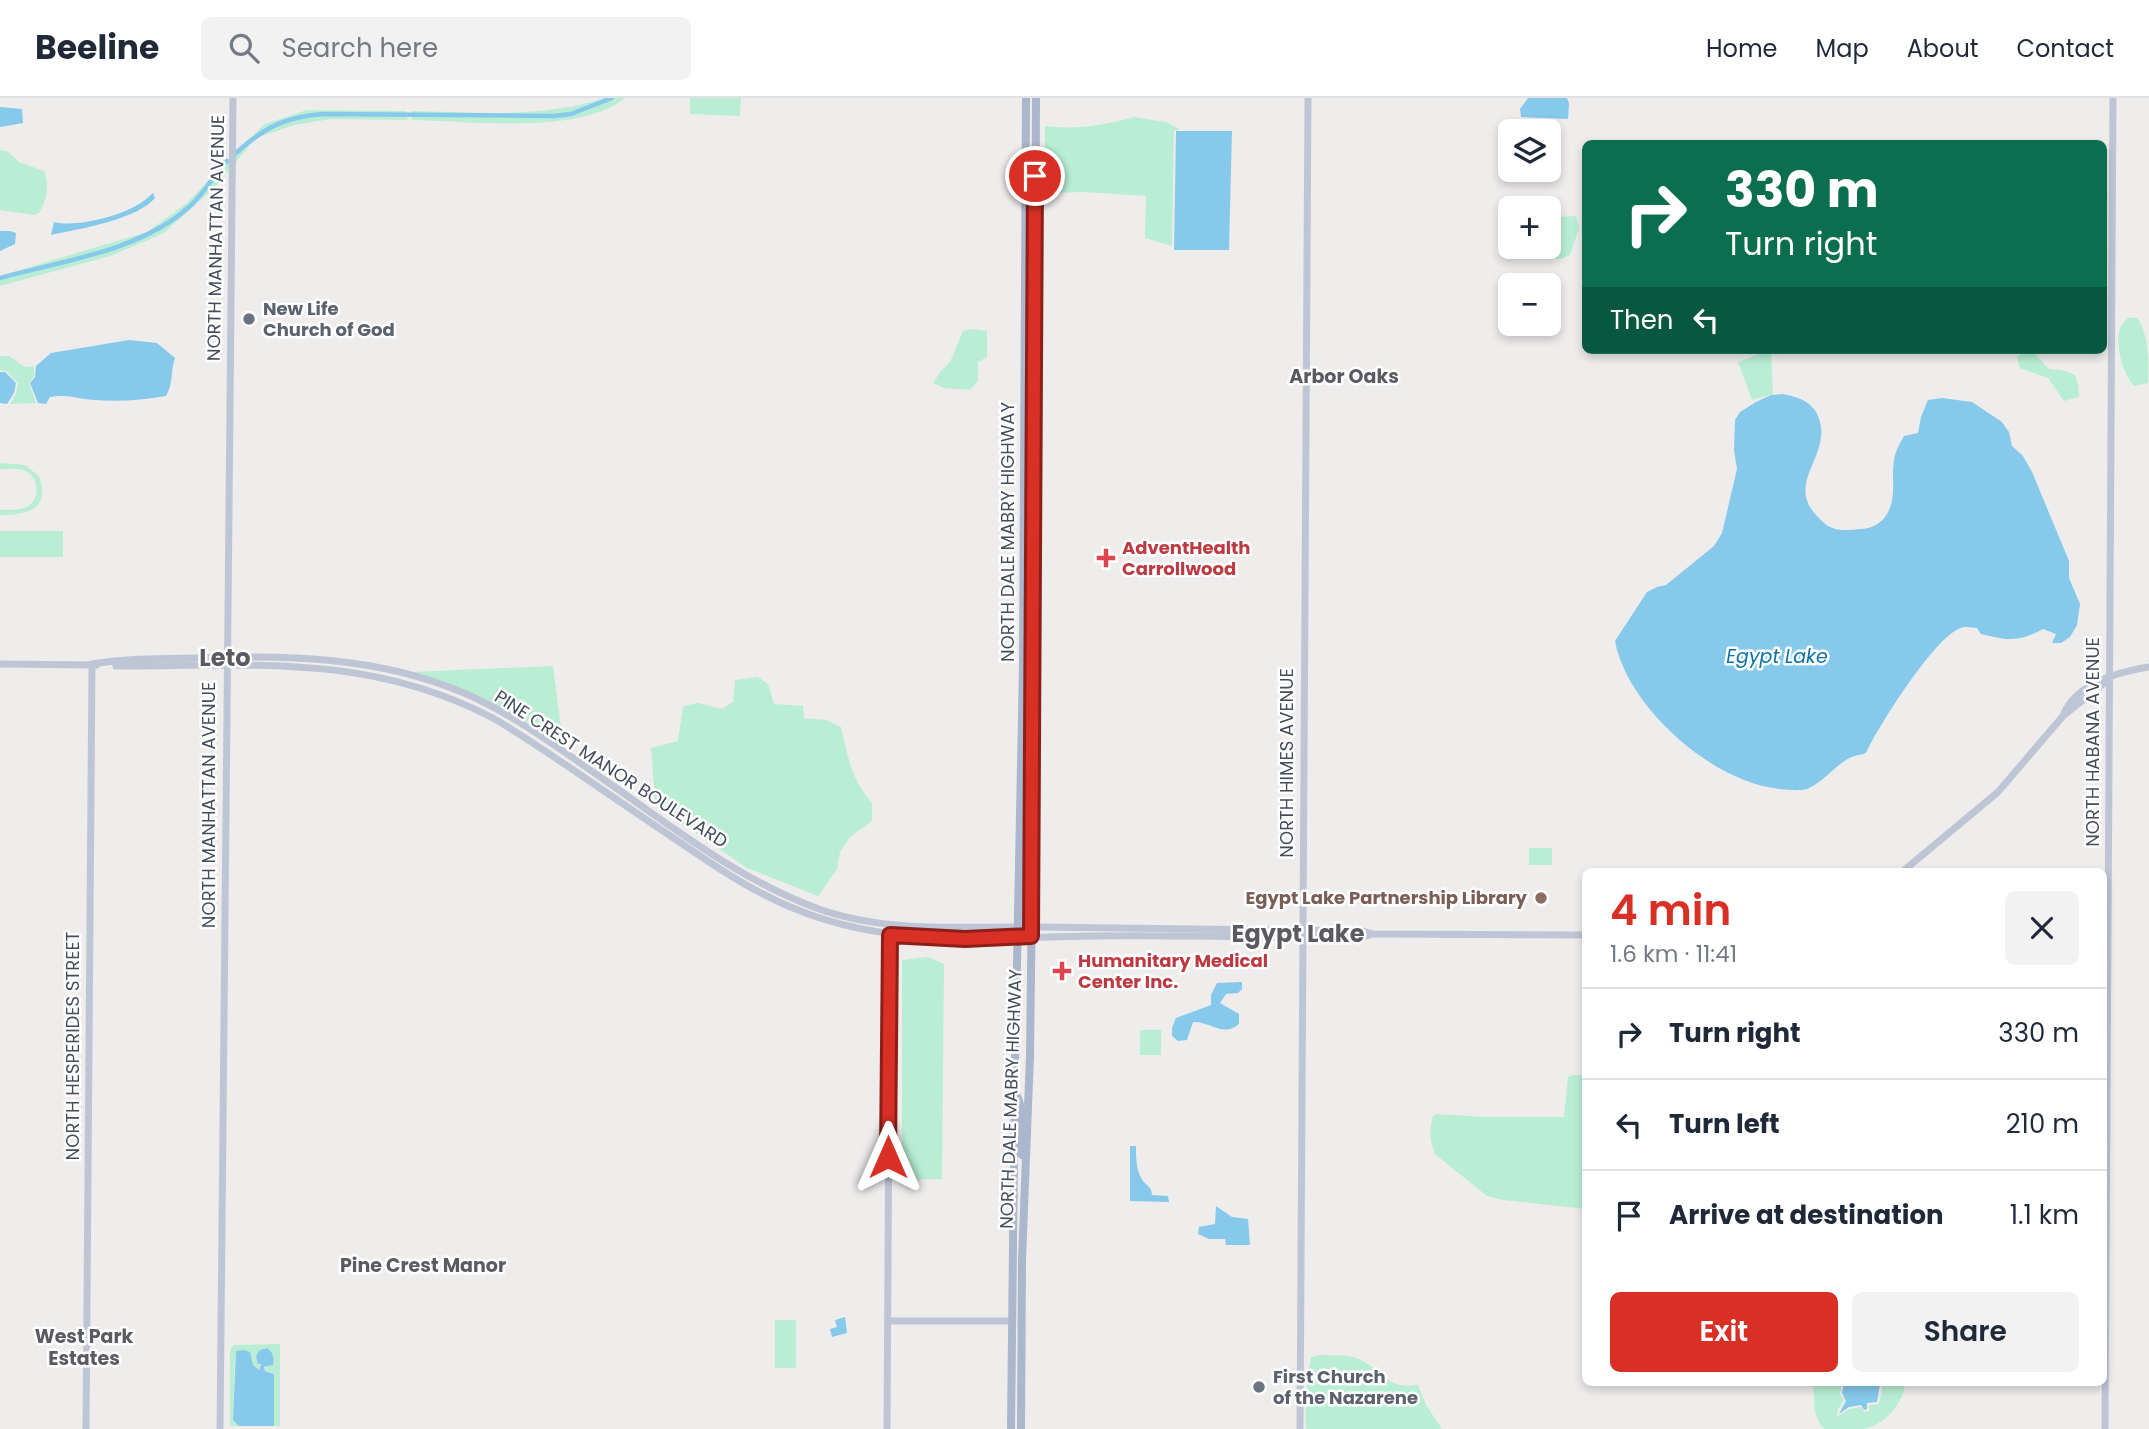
<!DOCTYPE html>
<html lang="en">
<head>
<meta charset="utf-8">
<style>
	body { margin:0; font-family:Poppins,sans-serif; background:#f2f2f3; color:#1f2937; height:100vh; display:flex; flex-direction:column; font-size:26px; white-space:nowrap }
	* { box-sizing:border-box; margin:0 }
	p { font-size:23px; color:#747a83 }
	.icon { flex:none; width:38px; height:38px; fill:none; stroke:currentColor; stroke-width:2; stroke-linecap:round; stroke-linejoin:round }
	.map { position:relative; flex:1; overflow:hidden }
	.side { position:absolute; left:1582px; top:770px; width:525px; height:518px; display:flex; flex-direction:column; background:#fff; border-radius:10px; box-shadow:0 4px 10px #0003 }
	.side>* { flex:none }
	.banner { position:absolute; left:1582px; top:42px; width:525px; height:214px; border-radius:10px; box-shadow:0 4px 10px #0003; background:#0b6e4f; color:#fff; overflow:hidden }
	.tools { position:absolute; left:1498px; top:21px; display:grid; gap:14px }
	.tools a { display:grid; place-items:center; width:63px; height:63px; border-radius:10px; background:#fff; box-shadow:0 4px 10px #0003; font-size:35px }
	.pin { position:absolute; display:grid; place-items:center; width:60px; height:60px; color:#fff; margin:-30px; border:4px solid #fff; border-radius:50%; box-shadow:0 2px 7px #0007 }
	.me { position:absolute; width:77px; margin:-38px; rotate:0deg; stroke-linejoin:round; filter:drop-shadow(0 0 5px #0008) }
	.turn { display:flex; align-items:center; gap:24px; height:147px; padding:0 28px; font-size:32px }
	.turn .icon { width:91px; height:91px; stroke-width:2.5 }
	.turn b { display:block; font-size:49px; line-height:60px }
	.then { display:flex; align-items:center; height:66px; padding:0 28px; background:#0003; gap:14px; font-size:26px }
	.round { display:grid; place-items:center; flex:none; width:74px; height:74px; border-radius:10px; background:#f2f2f3 }
	.headline { display:flex; align-items:center; justify-content:space-between; height:119px; padding:0 28px }
	h1 { font-size:42px; font-weight:600; line-height:52px; color:#d93025 }
	.action { display:flex; gap:14px; margin-top:auto; padding:14px 28px }
	.action a { flex:1; height:80px; border-radius:10px; background:#d93025; color:#fff; font-size:28px; font-weight:600; line-height:80px; text-align:center }
	.action a+a { background:#f2f2f3; color:#1f2937 }
	ul { padding:0; list-style:none }
	li { display:flex; align-items:center; gap:21px; height:91px; padding:0 28px; border-top:2px solid #e0e1e3 }
	li div { flex:1 }
	li b { display:block; font-size:26px }
	li em { font-style:normal }
	header { display:flex; align-items:center; gap:42px; box-sizing:border-box; height:98px; padding:0 35px; background:#fff; border-bottom:2px solid #e0e1e3 }
	header strong { font-size:33px }
	nav { display:flex; gap:38px; margin-inline-start:auto; font-size:24px }
	.search { width:490px; height:63px; background:#f2f2f3; display:flex; align-items:center; gap:18px; box-sizing:border-box; padding:0 24px; border-radius:10px; color:#747a83; font-size:26px }
	.map>svg:first-child { display:block }
	.green { fill:#b9eed4 }
	.water { fill:#86c9eb }
	.lines { fill:none; stroke-linecap:round; stroke-linejoin:round }
	.canal { stroke:#86c9eb; stroke-width:4.5 }
	.secondary { stroke:#bec6d6; stroke-width:7 }
	.primary { stroke:#abb7cc; stroke-width:8 }
	.route-casing { stroke:#8d1f18; stroke-width:18 }
	.route { stroke:#d93025; stroke-width:12 }
	.worship-dot { fill:#6b7280; stroke:#fff; stroke-width:2.5 }
	.health-dot { fill:#e0444e; stroke:#fff; stroke-width:2.5 }
	.education-dot { fill:#8d6e63; stroke:#fff; stroke-width:2.5 }
	.labels { text-anchor:middle; stroke-width:5; stroke-linejoin:round; paint-order:stroke }
	.street-label { font-size:18px; fill:#444d59; stroke:#fff }
	.worship-label { font-size:18px; font-weight:bold; fill:#5b616d; stroke:#fff; text-anchor:start }
	.health-label { font-size:18px; font-weight:bold; fill:#be3a42; stroke:#fff; text-anchor:start }
	.education-label { font-size:18px; font-weight:bold; fill:#785e54; stroke:#fff; text-anchor:end }
	.neighbourhood-label { font-size:19px; font-weight:bold; fill:#595b61; stroke:#fff }
	.water-label { font-size:19px; font-style:italic; fill:#0c72a5; stroke:#fff }
	.district-label { font-size:24px; font-weight:bold; fill:#595b61; stroke:#fff }
</style>
</head>
<body>
<header>
<strong>Beeline</strong>
<div class="search"><svg class="icon" aria-label="search" viewBox="0 0 24 24"><circle cx="10" cy="10" r="6"/><path d="M15 15l6 6"/></svg>Search here</div>
<nav><a>Home</a><a>Map</a><a>About</a><a>Contact</a></nav>
</header>
<div class="map">
<svg width="2149" height="1331" viewBox="0 0 2149 1331">
	<rect width="100%" height="100%" fill="#efecec"/>
	<path class="green" d="M604,0H625C580,37 470,23 412,22L411,13C476,14 541,21 604,0Z
		M690,0H741L740,18L690,16Z
		M307,12L406,13L408,22L331,21L294,27L256,40L235,65V54L265,26Z
		M1134,19L1166,24L1180,31L1174,33L1172,148L1145,140L1146,98L1084,94L1045,95V28C1075,32 1105,27 1134,19Z
		M0,52L7,53L19,64L44,73C50,89 47,101 39,115L34,117L0,112Z
		M230,59V71L216,88L164,135L110,158L0,188V178L147,134L187,105Z
		M1576,118L1579,130L1570,157L1561,161L1545,159L1539,149H1549V125L1558,119Z
		M2128,220H2137C2149,235 2149,265 2148,285L2134,288C2123,275 2116,251 2119,234C2120,228 2124,224 2128,220Z
		M972,231L987,233V259L978,264V283L970,292L944,290L933,285L940,274L950,264L963,233Z
		M2027,252L2035,256L2049,271L2062,272L2075,277L2078,286L2079,299L2064,303L2048,280L2020,270L2017,259Z
		M1762,255H1771L1773,296L1752,302L1738,264Z
		M0,258H9L25,269L34,268V278L29,285L36,305L10,306L16,296L18,285L6,273L0,272Z
		M0,365L25,367L39,378C51,411 28,417 0,417V412C9,412 20,413 28,408C42,399 38,377 23,372C16,370 7,371 0,371Z
		M0,433H63V459H0Z
		M553,568L563,645C516,615 466,590 412,574Z
		M758,579L768,586L774,606L803,608L804,620L826,622L841,629C848,658 851,682 872,705V723L850,739L840,754L837,771L818,798L747,770L651,704L655,701L651,650L678,643L683,608L698,605L722,611L733,604L735,582Z
		M1529,750H1552V767H1529Z
		M928,859L944,866L942,1081L902,1082V862Z
		M1140,932H1161V957H1140Z
		M1573,977H1585V1111L1503,1102L1487,1098L1436,1057C1429,1044 1429,1032 1433,1018L1437,1016L1485,1019H1564L1568,979Z
		M775,1222H796V1270H775Z
		M280,1246V1328H274V1276L264,1271L274,1265L273,1258L267,1250L260,1252L259,1273L253,1267L252,1260L235,1258L233,1322L239,1328H230V1252L234,1247Z
		M1320,1257C1331,1258 1350,1256 1359,1261C1383,1272 1386,1292 1418,1287L1426,1307L1442,1331H1306C1305,1306 1306,1283 1311,1259Z
		M1812,1285H1842L1840,1296L1844,1302L1838,1311L1837,1317L1839,1318L1849,1311L1861,1309L1864,1314L1869,1313V1307L1879,1306C1880,1299 1883,1292 1882,1285H1905C1904,1305 1884,1328 1863,1331C1851,1331 1837,1331 1824,1331C1811,1317 1816,1302 1812,1285Z"/>
	<path class="water" d="M1528,0H1567L1569,5L1568,21L1521,19L1520,11Z
		M0,9L22,11L23,25L0,29Z
		M1176,33H1232L1229,152H1174Z
		M153,95L155,100C136,122 79,131 51,137L54,124C77,130 126,117 145,102C148,100 150,97 153,95Z
		M0,133H10L16,135L15,146L0,153Z
		M129,242L157,245L175,260C170,274 174,284 166,298C143,302 118,304 94,302C75,301 71,296 50,299L46,306L38,305L30,285L35,279L36,268L51,255Z
		M0,274H5L16,285L14,295L7,306L0,305Z
		M1783,296C1797,299 1812,303 1818,318C1834,357 1784,384 1817,418C1831,434 1840,433 1860,431C1871,431 1882,425 1887,416C1897,400 1891,379 1894,362C1895,354 1900,345 1904,338L1918,335L1921,319L1928,302L1942,300L1972,304L2002,324L2009,334L2012,348L2023,358L2032,374L2069,463V480L2080,506L2077,527L2070,539L2061,545H2052L2056,536L2043,531C2018,545 2007,542 1981,536L1977,530C1972,530 1965,528 1961,530C1935,538 1878,629 1866,655C1860,657 1852,658 1846,662C1833,670 1822,685 1807,691C1799,693 1789,692 1781,691C1714,686 1627,609 1615,543L1647,494L1657,489L1666,487L1714,448L1722,435L1737,371L1734,352L1735,322L1740,314L1756,304L1771,297Z
		M1242,884V891L1238,895L1226,896L1220,905L1239,916V926C1224,940 1210,923 1193,924L1187,942L1178,943L1172,938V930L1176,920L1211,907V897L1217,885Z
		M1136,1048C1136,1060 1136,1073 1143,1083C1148,1089 1151,1088 1152,1097L1168,1098L1169,1104L1130,1103V1048Z
		M1216,1108L1232,1119L1248,1121L1250,1147H1226L1225,1141H1209L1198,1136L1199,1129L1215,1126Z
		M845,1219L847,1235L832,1239L830,1231L837,1229L835,1222Z
		M267,1250C273,1254 275,1261 273,1267L264,1269L265,1273L274,1276V1328H239L233,1322L236,1253L244,1252L250,1254L253,1267L259,1272L261,1266H258L256,1258L260,1252Z
		M1844,1285H1880L1877,1304L1867,1305V1311L1864,1312L1861,1307L1849,1309L1839,1316L1846,1303L1842,1295Z"/>
	<g class="lines">
		<path class="canal" d="M236,55C265,29 285,19 323,16L554,18L571,16L612,0
			M0,180C62,163 140,153 189,109C204,96 213,78 227,63"/>
		<path class="secondary" d="M0,566L97,567
			M92,566C125,560 160,561 193,560C285,557 377,558 464,595C515,617 561,652 606,683C674,730 741,783 819,811C889,836 967,828 1039,829C1147,830 1255,831 1362,833L1373,836L1586,837
			M116,568C250,568 367,555 491,619C518,634 543,652 569,669C607,695 645,721 684,747C726,776 768,803 817,819C906,849 1000,839 1092,838C1182,837 1273,840 1363,839L1372,836
			M2063,618L2108,582
			M1902,774L1998,694L2063,618C2075,586 2118,574 2149,569
			M888,1223H1011
			M86,1331L92,566
			M220,1331L233,0
			M887,1331L890,837C904,829 921,838 936,831
			M1300,1331L1308,0
			M2105,1331L2113,0"/>
		<path class="primary" d="M1017,998C1026,1015 1017,1038 1022,1057
			M1011,1331L1015,966L1023,568L1026,0
			M1021,1331L1022,1161L1030,958L1033,708L1036,0"/>
	</g>
	<g class="lines">
		<defs>
			<path id="route" d="M888,1059L890,837L965,841L1031,838L1035,78"/>
		</defs>
		<use href="#route" class="route-casing"/>
		<use href="#route" class="route"/>
	</g>
	<g class="worship-dot">
		<circle cx="249" cy="221" r="7"/>
		<circle cx="1259" cy="1289" r="7"/>
	</g>
	<g class="health-dot">
		<path d="M1102.5 449.5h7v7h7v7h-7v7h-7v-7h-7v-7h7z"/>
		<path d="M1058.5 862.5h7v7h7v7h-7v7h-7v-7h-7v-7h7z"/>
	</g>
	<circle class="education-dot" cx="1541" cy="800" r="7"/>
	<g class="labels">
		<g class="street-label">
			<text transform="translate(216 140) rotate(-89)" y="6">NORTH MANHATTAN AVENUE</text>
			<text transform="translate(1008 434) rotate(-90)" y="6">NORTH DALE MABRY HIGHWAY</text>
			<text transform="translate(2093 644) rotate(-90)" y="6">NORTH HABANA AVENUE</text>
			<text transform="translate(1287 665) rotate(-90)" y="6">NORTH HIMES AVENUE</text>
			<text transform="translate(611 671) rotate(33)" y="6">PINE CREST MANOR BOULEVARD</text>
			<text transform="translate(209 707) rotate(-90)" y="6">NORTH MANHATTAN AVENUE</text>
			<text transform="translate(73 948) rotate(-90)" y="6">NORTH HESPERIDES STREET</text>
			<text transform="translate(1011 1001) rotate(-88)" y="6">NORTH DALE MABRY HIGHWAY</text>
		</g>
		<g class="worship-label">
			<text x="263" y="217">New Life<tspan x="263" dy="21">Church of God</tspan></text>
			<text x="1273" y="1285">First Church<tspan x="1273" dy="21">of the Nazarene</tspan></text>
		</g>
		<g class="health-label">
			<text x="1122" y="456">AdventHealth<tspan x="1122" dy="21">Carrollwood</tspan></text>
			<text x="1078" y="869">Humanitary Medical<tspan x="1078" dy="21">Center Inc.</tspan></text>
		</g>
		<g class="education-label">
			<text x="1527" y="806">Egypt Lake Partnership Library</text>
		</g>
		<g class="neighbourhood-label">
			<text x="1344" y="285">Arbor Oaks</text>
			<text x="423" y="1174">Pine Crest Manor</text>
			<text x="84" y="1245">West Park<tspan x="84" dy="22">Estates</tspan></text>
		</g>
		<g class="water-label">
			<text x="1777" y="565">Egypt Lake</text>
		</g>
		<g class="district-label">
			<text x="225" y="568">Leto</text>
			<text x="1298" y="844">Egypt Lake</text>
		</g>
	</g>
</svg>
<div class="tools">
<a><svg class="icon" aria-label="layers" viewBox="0 0 24 24"><path d="M12 4l9 5-9 5-9-5zM3 14l9 5 9-5"/></svg></a>
<a>+</a>
<a>−</a>
</div>
<div class="pin" style="left:1035px;top:78px;background:#d93025"><svg class="icon" aria-label="arrive" viewBox="0 0 24 24"><path d="M6 21V4h12l-3 4 3 4H6"/></svg></div>
<svg class="me" style="left:888px;top:1059px" viewBox="-20 -20 40 40"><path d="M0-17L14 15 0 8-14 15z" fill="#d93025" stroke="#fff" stroke-width="4"/></svg>
<div class="banner">
<div class="turn"><svg class="icon" aria-label="right" viewBox="0 0 24 24"><path d="M7 20v-9h11M14 6l5 5-5 5"/></svg><div><b>330 m</b>Turn right</div></div>
<div class="then">Then<svg class="icon" aria-label="left" viewBox="0 0 24 24"><path d="M17 20v-9H6M10 6l-5 5 5 5"/></svg></div>
</div>
<section class="side">
<div class="headline"><div><h1>4 min</h1><p>1.6 km · 11:41</p></div><a class="round"><svg class="icon" aria-label="close" viewBox="0 0 24 24"><path d="M6 6l12 12M18 6L6 18"/></svg></a></div>
<ul>
<li><svg class="icon" aria-label="right" viewBox="0 0 24 24"><path d="M7 20v-9h11M14 6l5 5-5 5"/></svg><div><b>Turn right</b></div><em>330 m</em></li>
<li><svg class="icon" aria-label="left" viewBox="0 0 24 24"><path d="M17 20v-9H6M10 6l-5 5 5 5"/></svg><div><b>Turn left</b></div><em>210 m</em></li>
<li><svg class="icon" aria-label="arrive" viewBox="0 0 24 24"><path d="M6 21V4h12l-3 4 3 4H6"/></svg><div><b>Arrive at destination</b></div><em>1.1 km</em></li>
</ul>
<div class="action"><a>Exit</a><a>Share</a></div>
</section>
</div>
</body>
</html>
